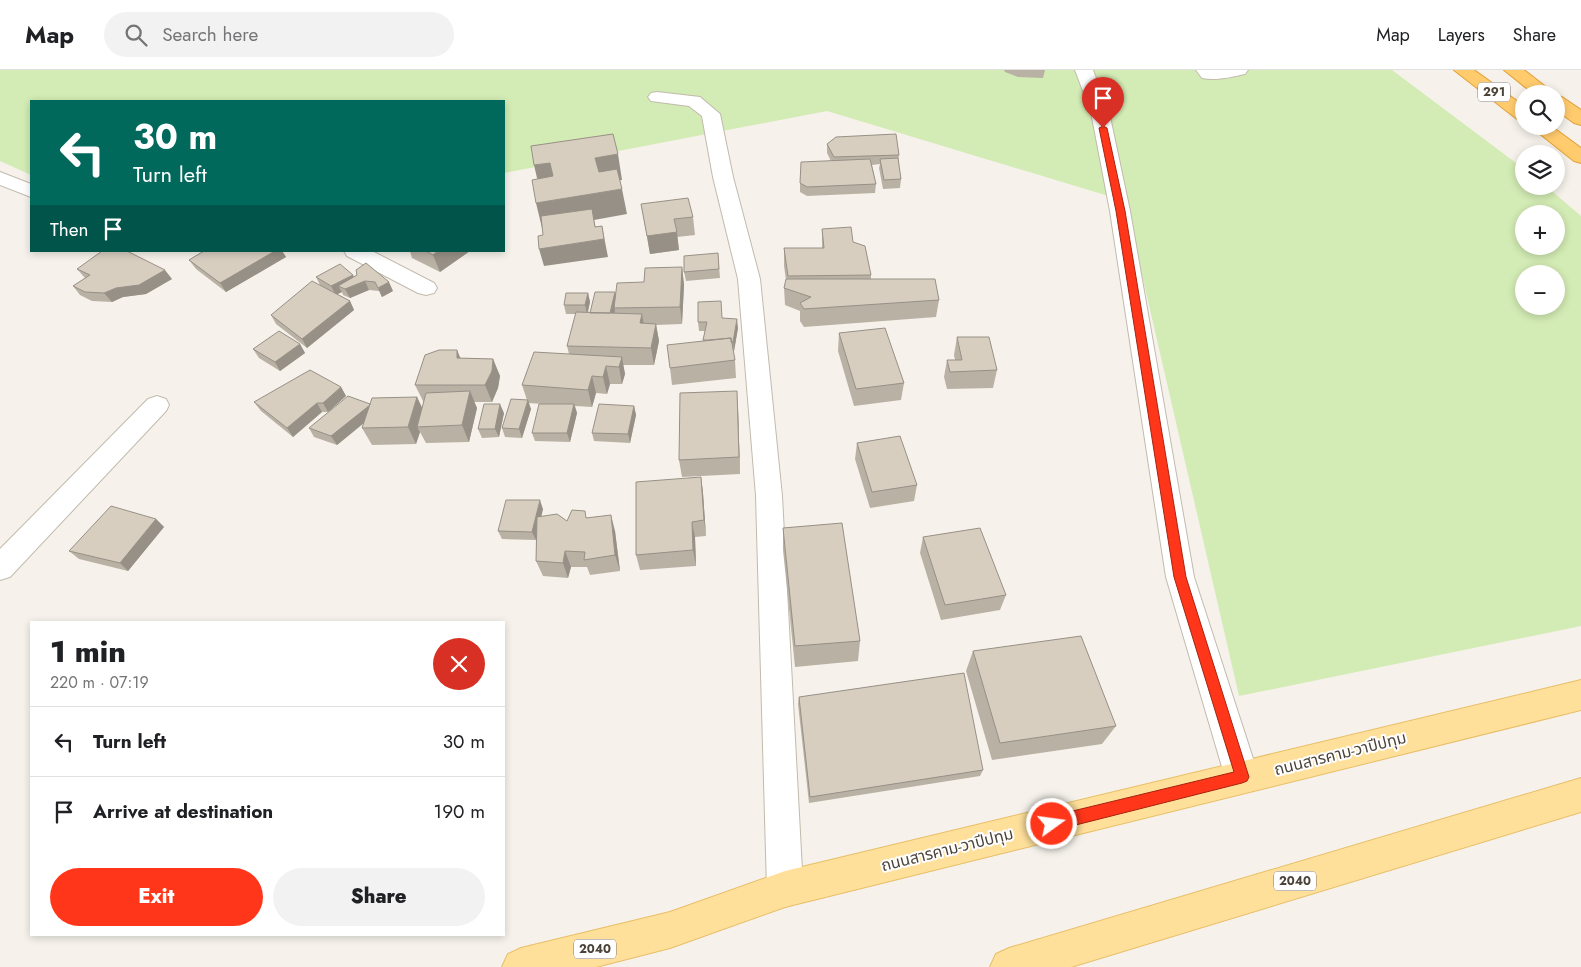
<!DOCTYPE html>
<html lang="en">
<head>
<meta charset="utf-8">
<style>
	body { margin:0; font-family:Jost,"Noto Sans Thai",sans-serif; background:#f2f2f2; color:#202124; height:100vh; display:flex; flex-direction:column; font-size:19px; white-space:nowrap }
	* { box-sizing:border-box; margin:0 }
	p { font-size:16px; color:#757577 }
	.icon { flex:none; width:28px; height:28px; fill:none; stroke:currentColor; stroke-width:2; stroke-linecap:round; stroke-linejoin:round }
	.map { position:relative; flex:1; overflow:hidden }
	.panel { position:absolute; left:30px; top:551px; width:475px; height:315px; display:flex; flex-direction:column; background:#fff; border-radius:0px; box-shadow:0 2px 8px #0003 }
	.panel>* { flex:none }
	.banner { position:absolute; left:30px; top:30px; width:475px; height:152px; border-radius:0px; box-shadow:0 2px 8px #0003; background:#00695c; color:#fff; overflow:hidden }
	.tools { position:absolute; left:1515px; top:15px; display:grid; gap:10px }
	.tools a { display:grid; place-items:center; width:50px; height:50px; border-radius:50%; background:#fff; box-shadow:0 2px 8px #0003; font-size:25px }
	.pin { position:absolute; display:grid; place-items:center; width:42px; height:42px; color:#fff; margin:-51px -21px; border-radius:50% 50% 50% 0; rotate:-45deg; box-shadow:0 0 5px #0007 }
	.pin .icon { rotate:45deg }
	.me { position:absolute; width:55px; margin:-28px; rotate:76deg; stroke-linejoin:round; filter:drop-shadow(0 0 4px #0008) }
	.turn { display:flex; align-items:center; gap:18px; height:105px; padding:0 20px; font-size:22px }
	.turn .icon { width:65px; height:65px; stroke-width:2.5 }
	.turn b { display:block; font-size:35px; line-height:42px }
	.then { display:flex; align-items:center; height:48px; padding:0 20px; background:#0003; gap:10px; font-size:19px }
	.round { display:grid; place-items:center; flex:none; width:52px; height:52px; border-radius:26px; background:#f2f2f2 }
	.overview { display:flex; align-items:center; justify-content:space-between; height:85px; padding:0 20px }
	h1 { font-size:30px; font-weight:800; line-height:38px }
	.action { display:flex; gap:10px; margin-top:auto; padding:10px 20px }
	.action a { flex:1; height:58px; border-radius:30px; background:#ff3619; color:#fff; font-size:20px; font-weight:800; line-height:58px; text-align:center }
	.action a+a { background:#f2f2f2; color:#202124 }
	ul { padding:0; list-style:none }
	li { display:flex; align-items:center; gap:15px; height:70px; padding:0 20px; border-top:1px solid #e0e0e0 }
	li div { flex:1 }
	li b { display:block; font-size:19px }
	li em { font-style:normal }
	header { display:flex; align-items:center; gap:30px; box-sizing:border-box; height:70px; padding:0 25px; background:#fff; border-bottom:1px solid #e0e0e0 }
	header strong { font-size:24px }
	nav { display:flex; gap:28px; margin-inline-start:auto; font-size:18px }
	.search { width:350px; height:45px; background:#f2f2f2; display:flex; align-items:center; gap:12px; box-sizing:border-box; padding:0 18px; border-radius:28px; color:#757577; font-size:19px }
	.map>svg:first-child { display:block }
	.green { fill:#d3ebb4; fill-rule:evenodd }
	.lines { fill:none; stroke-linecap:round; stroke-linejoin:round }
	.minor-casing { stroke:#c2baad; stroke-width:2 }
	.major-casing { stroke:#e8be67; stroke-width:2 }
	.highway-casing { stroke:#e3a039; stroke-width:2 }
	.minor { fill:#fff; fill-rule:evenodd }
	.major { fill:#ffe09b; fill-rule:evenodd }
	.highway { fill:#ffcb6d; fill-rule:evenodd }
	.wall { fill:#bab1a5 }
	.shaded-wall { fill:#979086 }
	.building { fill:#d8cec0; stroke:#979086 }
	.route { fill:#ff3619; stroke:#a62310 }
	.labels { text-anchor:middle; stroke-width:4; stroke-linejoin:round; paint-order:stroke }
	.shield { fill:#fff; stroke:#817b74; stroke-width:1 }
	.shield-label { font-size:12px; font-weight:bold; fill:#4b4338 }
	.near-street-label { font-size:16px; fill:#4b4338; stroke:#fff }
</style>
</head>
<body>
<header>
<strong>Map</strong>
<div class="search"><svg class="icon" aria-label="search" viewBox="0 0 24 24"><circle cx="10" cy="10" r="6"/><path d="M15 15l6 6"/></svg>Search here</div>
<nav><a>Map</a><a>Layers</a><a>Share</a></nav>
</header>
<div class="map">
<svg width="1581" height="897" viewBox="0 0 1581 897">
	<rect width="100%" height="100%" fill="#f6f2eb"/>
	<path class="green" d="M0,0H1392L1524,99V116H1546L1581,146V556L1239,626L1125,131L827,41L504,103V31H31V105L0,91ZM1524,144H1556V176H1524ZM1524,204H1556V236H1524Z"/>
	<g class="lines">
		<defs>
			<path id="minor" d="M1075,0H1093L1109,42L1130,141L1194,507L1259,707L1254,719L1242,723L1230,719L1225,707L1166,507L1110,141L1091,42Z
				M1196,0H1248L1245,4C1232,7 1215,11 1202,8Z
				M657,22L700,27L720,44L733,107L760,209L782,426L803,819L798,832L785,837L772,832L767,819L756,426L738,209L713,107L702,46L689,36L651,31L648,27L651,23Z
				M0,102L31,114V127L0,115Z
				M344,181H372L434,213L437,218L434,223L426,225L418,223L347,186Z
				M157,326L166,329L169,335L166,341L10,507L0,510V479L148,329Z"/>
			<path id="major" d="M1581,610V640L785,837L670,878L596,897H502L508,884L521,878L670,842L785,801Z
				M1581,708V742L1071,897H990L996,884L1009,878Z"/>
			<path id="highway" d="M1454,0H1474L1524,36V50L1517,49Z
				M1504,0H1524L1555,24H1534Z
				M1556,26L1562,27L1581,40V55L1574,53L1556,40Z
				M1530,56H1551L1581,78V93L1574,91Z"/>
		</defs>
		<use href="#minor" class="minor-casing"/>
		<use href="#major" class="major-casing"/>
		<use href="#highway" class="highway-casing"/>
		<use href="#minor" class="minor"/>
		<use href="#major" class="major"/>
		<use href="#highway" class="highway"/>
	</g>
	<path class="wall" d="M1004,0H1045L1043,8L1018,7L1005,2Z
		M827,74L899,85L898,94L901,109L900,118L883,119L879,98L880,94L872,95L876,114L875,123L807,126L800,122V113L831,91L827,83Z
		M641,134L693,147L695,165L677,167L679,180L650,184Z
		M822,159L853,172L871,205V209L939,230L936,247L804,257L800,251V241L785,235L784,218L786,210L784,196V178H822Z
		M204,181H282L286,187L226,222L196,199L189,190Z
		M410,181H470L440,202L412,188Z
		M718,183L720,208L686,211L684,202Z
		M682,197L684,215L682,254L656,255L659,271L654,295H623L625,304L622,314H610L607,324L596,323L592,337L575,336L577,343L570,372L535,371L532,363L543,334L528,333L531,339L522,368L505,367L502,358L527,330L522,315L569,284L567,276L576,244H566L564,235L588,223L590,232L588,243H590L615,222L616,226L644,212Z
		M77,199L172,209L146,224L123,227L112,232L92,231L80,225L73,216L85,208Z
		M356,200L393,221L382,227L379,221L369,220L350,228L343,225L342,222L337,224L350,231L354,240L307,278L276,254L271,245L320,215L316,207H354L357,205Z
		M722,248L738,258L734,281H733L735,290L736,308L672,315L670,298L703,271L705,261H699L698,252Z
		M839,263L904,313L901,330L854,336L838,281Z
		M957,267L997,300L993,318L947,319L944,307L947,290H955L954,285Z
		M300,274L305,283L280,301L259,288L253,279Z
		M457,280L460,288L493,289L500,306L498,318L492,332H474L477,338L469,372L426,373L420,362L416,374L372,375L362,358L364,353L337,375L314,367L309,358L370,334L417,327L422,338L424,333L415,315Z
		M341,317L346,326L328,342H322L293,367L261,341L254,332Z
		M634,336L636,345L630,373L594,371L592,363Z
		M738,338L740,404L682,407L679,390Z
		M504,343L499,367L482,368L478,359Z
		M857,373L917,415L914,431L870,438L855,389Z
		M701,407L703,423L706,466L695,467L696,496L640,500L636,485Z
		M543,439L541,446L567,451L587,448L615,461L620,501L590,505L587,497H571L568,508L543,506L536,491L537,465L536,470L502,469L498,461Z
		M156,449L164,457L128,501L79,489L69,481Z
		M783,458L860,571L858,591L795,597L783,480Z
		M923,467L1006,525L1000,540L941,550L920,483Z
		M973,581L1116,656L1102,674L992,690L966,601Z
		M799,627L983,700L980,706L809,733L798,634Z"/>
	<path class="shaded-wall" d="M618,84L622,110L600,113L595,88Z
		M550,93L557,118L540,121L534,95Z
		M622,119L627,144L594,150L598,170L602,156L608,187L544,196L539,179L598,170L542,158L536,133Z
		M677,162L679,180L650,184L647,166Z
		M275,181H282L286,187L226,222L220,213Z
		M438,181H470L440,202L433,185Z
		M682,197L684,215L682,254L680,237Z
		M165,200L172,209L146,224L123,227L112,232L104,223Z
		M353,205L358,214L365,211L369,220L350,228L345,219L338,216L342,222L336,225L331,216Z
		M389,212L393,221L382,227L378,218Z
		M615,222L617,231L614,238L615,240L612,254L610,245Z
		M588,223L590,232L587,244L585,235Z
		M350,231L354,240L307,278L302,269Z
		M642,244L645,262L640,253Z
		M737,249L738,258L734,281L733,272Z
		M656,254L659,271L654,295L651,278Z
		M300,274L305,283L280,301L275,292Z
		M457,280L464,297L457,288Z
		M622,287L625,304L622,314L619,297Z
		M493,289L500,306L498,318L492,332L485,315Z
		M606,296L610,314L607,324L603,307Z
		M592,306L596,323L592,337L588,320Z
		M341,317L346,326L328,342L323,333Z
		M470,321L477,338L469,372L462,355Z
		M737,321L738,338L740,404L739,387Z
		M417,327L425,344L417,357L420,362L416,374L408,357Z
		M528,330L531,339L522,368L519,359Z
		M317,333L322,342L293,367L287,358Z
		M371,334L376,343L337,375L331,366Z
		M500,334L504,343L499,367L495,359Z
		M574,334L577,343L570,372L567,363Z
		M634,336L636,345L630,373L628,364Z
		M701,407L703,423L706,466L704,450Z
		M540,430L543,439L536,470L532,462Z
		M611,445L615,461L620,501L615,485Z
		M156,449L164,457L128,501L120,493Z
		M692,452L695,467L696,496L693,480Z
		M565,481L571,497L568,508L563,493Z"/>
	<path class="building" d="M613,64L618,84L595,88L599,102L617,99L622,119L536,133L532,110L553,106L550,93L534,95L531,76Z
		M896,64L899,85L834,87L827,74L836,67Z
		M898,88L901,109L884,110L880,89Z
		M870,89L876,114L807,117L800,113L801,92Z
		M688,128L693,147L674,149L677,162L647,166L641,134Z
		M592,139L595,157L602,156L604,169L539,179L538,166L543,165L541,146Z
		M851,157L853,172L865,176L871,205L788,206L784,178H824L822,159Z
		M102,181H127L165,200L139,215L116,218L104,223L85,222L73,216L90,205L77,199Z
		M204,181H275L220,213L189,190Z
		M426,181H438L433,185Z
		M718,183L719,199L684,202V186Z
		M366,193L389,212L378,218L375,212L365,211L345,219L338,216L357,205L356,200Z
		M340,194L353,205L331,216L316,207Z
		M682,197L680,237L614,238L617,213L644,212L645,198Z
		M786,209H935L939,230L804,239L800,233L811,227L784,218Z
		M312,211L350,231L302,269L271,245Z
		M595,222H615L610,243H590Z
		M566,223H588L585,235H564Z
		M721,231L722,248L737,249L733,272H731V268L709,270H703L707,252H698V232Z
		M576,242L642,244L640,253L656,254L651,278L567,276Z
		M885,258L904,313L856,319L839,263Z
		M279,261L300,274L275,292L253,279Z
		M957,267H989L997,300L950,302L947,290H962Z
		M731,268L735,290L670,298L667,275Z
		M439,280H457V288L493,289L492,301L485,315H415L425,285Z
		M534,282L622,287L619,297L606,296L603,307L592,306L588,320L522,315Z
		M310,300L341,317L323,333H317L287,358L254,332Z
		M470,321L462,355L417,357L426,323Z
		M737,321L739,387L679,390L680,323Z
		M348,326L370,334V335L331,366L309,358Z
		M417,327L408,357L362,358L372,328Z
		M511,329L528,330L519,359L502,358Z
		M484,334H500L495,359H478Z
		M539,334H574L567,363H532Z
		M599,334L634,336L628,364L592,363Z
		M900,366L917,415L872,422L857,373Z
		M701,407L704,450L692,452L693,480L636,485V412Z
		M506,430H540L532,462L498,461Z
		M111,436L156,449L120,493L69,481Z
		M572,440L585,441L586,448L611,445L615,485L584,490L585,482L565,481L563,493L536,491L537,447L557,444L567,451Z
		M842,453L860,571L795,576L783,458Z
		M980,458L1006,525L945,535L923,467Z
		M1081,566L1116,656L1000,673L973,581Z
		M964,603L983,700L810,727L799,627Z"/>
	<path class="route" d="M1103,56L1107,58L1125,141L1186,507L1249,707L1247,711L1242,713L1052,761L1047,759L1045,754L1047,748L1052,746L1234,702L1174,507L1116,141L1099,58Z"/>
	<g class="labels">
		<g class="shield">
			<rect x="1478" y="12.5" width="32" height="19" rx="4"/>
			<rect x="1274" y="801.5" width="42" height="19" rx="4"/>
			<rect x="574" y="869.5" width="42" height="19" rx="4"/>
		</g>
		<g class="shield-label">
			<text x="1494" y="26">291</text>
			<text x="1295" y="815">2040</text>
			<text x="595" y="883">2040</text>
		</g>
		<g class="near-street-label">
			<text transform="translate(1340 683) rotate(-14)" y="6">ถนนสารคาม-วาปีปทุม</text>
			<text transform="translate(947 779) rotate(-14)" y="6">ถนนสารคาม-วาปีปทุม</text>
		</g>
	</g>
</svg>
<div class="tools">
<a><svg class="icon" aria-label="search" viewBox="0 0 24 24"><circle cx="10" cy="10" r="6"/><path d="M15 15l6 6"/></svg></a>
<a><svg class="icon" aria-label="layers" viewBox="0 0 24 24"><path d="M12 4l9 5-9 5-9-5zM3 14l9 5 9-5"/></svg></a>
<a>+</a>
<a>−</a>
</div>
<div class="pin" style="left:1103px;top:58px;background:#d93025"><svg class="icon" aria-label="arrive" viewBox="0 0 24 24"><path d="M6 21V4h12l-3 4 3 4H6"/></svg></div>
<svg class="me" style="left:1052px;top:754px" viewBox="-20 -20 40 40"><circle r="17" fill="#ff3619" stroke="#fff" stroke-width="3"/><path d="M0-11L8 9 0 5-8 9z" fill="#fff"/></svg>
<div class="banner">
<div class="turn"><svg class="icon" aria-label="left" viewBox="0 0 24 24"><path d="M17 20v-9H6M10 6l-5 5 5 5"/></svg><div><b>30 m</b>Turn left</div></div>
<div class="then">Then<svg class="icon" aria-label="arrive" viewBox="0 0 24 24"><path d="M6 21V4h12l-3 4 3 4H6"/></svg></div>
</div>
<section class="panel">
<div class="overview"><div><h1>1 min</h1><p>220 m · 07:19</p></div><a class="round" style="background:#d93025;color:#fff"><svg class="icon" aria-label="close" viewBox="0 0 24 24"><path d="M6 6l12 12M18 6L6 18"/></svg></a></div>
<ul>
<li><svg class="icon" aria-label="left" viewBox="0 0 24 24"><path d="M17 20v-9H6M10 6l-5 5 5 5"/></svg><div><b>Turn left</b></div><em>30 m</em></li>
<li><svg class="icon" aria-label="arrive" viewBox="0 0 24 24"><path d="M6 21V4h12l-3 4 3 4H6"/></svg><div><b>Arrive at destination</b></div><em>190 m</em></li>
</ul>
<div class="action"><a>Exit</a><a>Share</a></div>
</section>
</div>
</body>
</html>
